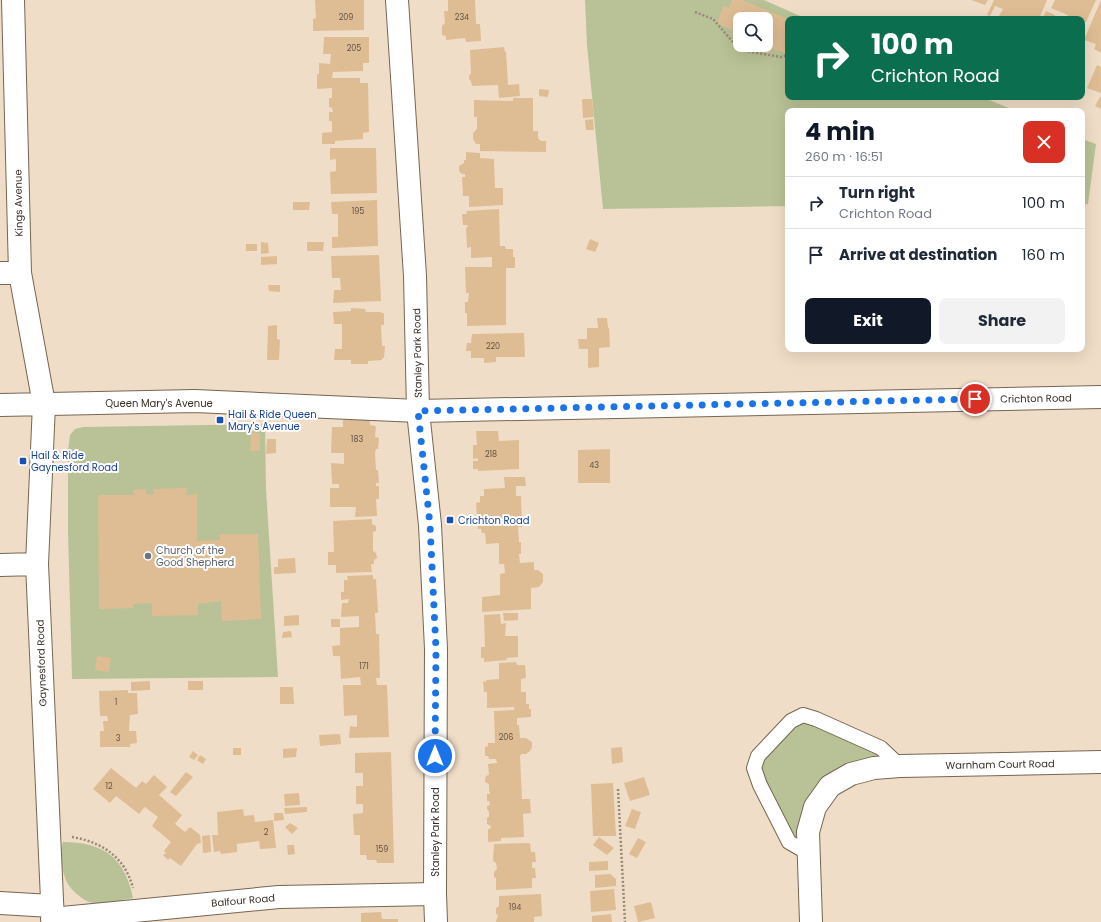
<!DOCTYPE html>
<html lang="en">
<head>
<meta charset="utf-8">
<style>
	body { margin:0; font-family:Poppins,sans-serif; background:#f2f2f3; color:#1f2937; height:100vh; display:flex; flex-direction:column; font-size:15px; white-space:nowrap }
	* { box-sizing:border-box; margin:0 }
	p { font-size:13px; color:#747a83 }
	.icon { flex:none; width:22px; height:22px; fill:none; stroke:currentColor; stroke-width:2; stroke-linecap:round; stroke-linejoin:round }
	.map { position:relative; flex:1; overflow:hidden }
	.sheet { position:absolute; left:785px; top:108px; width:300px; height:244px; display:flex; flex-direction:column; background:#fff; border-radius:8px; box-shadow:0 4px 16px #0002 }
	.sheet>* { flex:none }
	.hud { position:absolute; left:785px; top:16px; width:300px; height:84px; border-radius:8px; box-shadow:0 4px 16px #0002; background:#0b6e4f; color:#fff; overflow:hidden }
	.controls { position:absolute; left:733px; top:12px; display:grid; gap:8px }
	.controls a { display:grid; place-items:center; width:40px; height:40px; border-radius:8px; background:#fff; box-shadow:0 4px 16px #0002; font-size:20px }
	.pin { position:absolute; display:grid; place-items:center; width:34px; height:34px; color:#fff; margin:-17px; border:2px solid #fff; border-radius:50%; box-shadow:0 1px 4px #0007 }
	.me { position:absolute; width:44px; margin:-22px; rotate:0deg; stroke-linejoin:round; filter:drop-shadow(0 0 3px #0008) }
	.turn { display:flex; align-items:center; gap:14px; height:84px; padding:0 20px; font-size:18px }
	.turn .icon { width:52px; height:52px; stroke-width:2.5 }
	.turn b { display:block; font-size:28px; line-height:34px }
	.round { display:grid; place-items:center; flex:none; width:42px; height:42px; border-radius:8px; background:#f2f2f3 }
	.overview { display:flex; align-items:center; justify-content:space-between; height:68px; padding:0 20px }
	h1 { font-size:24px; font-weight:700; line-height:30px; color:#111827 }
	.primary-button { display:flex; gap:8px; margin-top:auto; padding:8px 20px }
	.primary-button a { flex:1; height:46px; border-radius:8px; background:#111827; color:#fff; font-size:16px; font-weight:700; line-height:46px; text-align:center }
	.primary-button a+a { background:#f2f2f3; color:#1f2937 }
	ul { padding:0; list-style:none }
	li { display:flex; align-items:center; gap:12px; height:52px; padding:0 20px; border-top:1px solid #e0e1e3 }
	li div { flex:1 }
	li b { display:block; font-size:15px }
	li em { font-style:normal }
	.map>svg:first-child { display:block }
	.green { fill:#b9c296; fill-rule:evenodd }
	.building { fill:#dfbd94 }
	.lines { fill:none; stroke-linecap:round; stroke-linejoin:round }
	.lane-casing { stroke:#766652; stroke-width:16 }
	.street-casing { stroke:#766652; stroke-width:24 }
	.secondary-casing { stroke:#766652; stroke-width:24 }
	.path { stroke:#97897a; stroke-width:2.5; stroke-dasharray:2 2; stroke-linecap:butt }
	.lane { stroke:#fff; stroke-width:14 }
	.street { stroke:#fff; stroke-width:22 }
	.secondary { stroke:#fff; stroke-width:22 }
	.route { stroke:#1a73e8; stroke-width:7; stroke-dasharray:0 12.6 }
	.transit-dot { fill:#1a4fb4; stroke:#fff; stroke-width:1.5 }
	.worship-dot { fill:#6b7280; stroke:#fff; stroke-width:1.5 }
	.labels { text-anchor:middle; stroke-width:4; stroke-linejoin:round; paint-order:stroke }
	.number-label { font-size:8px; fill:#615242 }
	.street-label { font-size:10px; fill:#372f27; stroke:#fff }
	.transit-label { font-size:10px; fill:#164399; stroke:#fff; text-anchor:start }
	.worship-label { font-size:10px; fill:#5b616d; stroke:#fff; text-anchor:start }
</style>
</head>
<body>
<div class="map">
<svg width="1101" height="922" viewBox="0 0 1101 922">
	<rect width="100%" height="100%" fill="#f0ddc7"/>
	<path class="green" d="M585,0H764L807,19H788V97H982L1016,111H788V206L603,209L587,45ZM740,19H766V45H740Z
		M1082,139L1096,144L1088,204L1082,205Z
		M265,424L266,489L278,677L72,679L68,532V451L70,435L75,429L83,427Z
		M804,719L880,751L890,763L829,781L804,848L792,838L759,767L762,760L792,725Z
		M63,842C104,842 125,858 133,898C119,900 103,906 89,902C82,899 72,891 68,884C62,874 59,853 63,842Z"/>
	<path class="building" d="M315,0H364V30L313,31V19L316,18Z
		M448,0H475L476,24H480L481,41L466,42L465,38L446,40V36L442,35V26L445,23L444,11H448Z
		M732,0H742L788,19V54L772,49L769,54L745,45H766V19H740V34L717,23L724,6L729,8Z
		M971,0H988L985,5Z
		M994,0H1047L1039,19H999V16L1003,9L995,6L990,16L987,15Z
		M1055,0H1096L1086,22L1082,21V19H1066L1068,15L1051,8Z
		M1101,0V53L1094,49L1096,44L1084,40Z
		M1046,11L1055,15L1053,19H1042Z
		M324,37H369V63H363V71L333,72L332,78H360V83H368L369,132L363,133V139L335,141V144H322V133L332,132V121H329V112H333L332,108L329,107V98H332V88L317,89V74H319V63L330,64L331,54H323Z
		M504,47L505,52H506L508,85L519,84L520,96L499,98L498,85L472,86L471,81L469,79V76L471,73L470,50Z
		M1097,65L1101,67V93L1087,88Z
		M539,89L549,90L548,97L539,96Z
		M1100,97H1101V109L1095,106Z
		M513,98H533V131H538V138L541,141H546V152L480,151V144H476L473,139V133L477,129V117H474V100L513,101Z
		M582,99H592L594,117L583,118Z
		M593,119L594,130H586L585,120Z
		M330,148H376L377,193L331,194L330,172L336,171V159L330,160Z
		M466,152L480,153V158L494,159L495,188H503V205L469,207V196H463L462,177H465V174H462L459,171V166L464,163V160H466Z
		M377,200L378,246L332,248V237H338V214H332L331,202Z
		M293,202H310L309,210H293Z
		M499,209L500,246H505L506,249H513V257H515V268H506V325L467,326V313H465V302H468L469,293H466L465,267H492V257L471,258V247L467,248L466,228L468,227L467,225H463L462,214H467L466,211Z
		M590,239L599,243L595,252L586,249Z
		M261,242L268,243L269,253L261,254Z
		M307,242H324L323,251H307Z
		M246,244H257V251H246Z
		M379,255L381,301L333,303L334,290H341L340,278H332L331,256Z
		M277,256V264L261,265V257Z
		M268,285H280V292L269,291Z
		M351,308L365,309L366,312H381V313H384V325H381L382,346H385L384,358H382V360L368,361V364H351V360H334L335,349H342V324H334L333,312L351,311Z
		M597,318H607L608,328H609L610,347L599,348V367L588,368V349H579L578,339H587V328H598Z
		M277,325V339L280,340L279,360H267L268,326Z
		M524,333L525,357H496V362L484,363V358H471V351H466L467,343H471L472,334Z
		M370,419V425L376,426L375,437L379,438L378,449H376L375,453L376,470H378L379,483H376V486H379V499H376L377,516L355,517L356,507H330V488H339V484H332L331,463L344,464V453H331L332,427H343V420Z
		M476,431H498L499,441L519,440V469L478,471V469H473V461H478V458L473,459V445H477Z
		M251,433H260V451H250Z
		M267,439H276V453L266,454Z
		M610,449V483H578V450Z
		M504,477H525L526,486H516V496H521L522,527H518L519,542H521V554H519L520,563L534,562V570H538L543,574V582L539,587L531,588V609L482,612V597L500,595V574L505,573L504,564H499V543L486,544L485,533H482L481,529H478L477,518L481,517V515H477L476,503L480,502V496H484V489L505,488Z
		M187,488L186,495L197,494V541L220,540V534H258L261,619L222,621L221,601L198,604V615L152,616V603L133,604V608L99,609L98,495H134L133,490L146,489V494H154L153,489Z
		M372,519V524L376,526V531L373,532V551L376,553L377,558L374,560V564H371L372,572L336,573V565H328V552H334L333,521Z
		M295,558L296,573L274,574V567H278V559Z
		M373,575V579H376L378,613H375L376,634H379L380,678H376L377,685H387L389,737L349,738L350,726L357,727V715L344,716L343,685H361L360,677L341,679L340,656H333L332,646L340,645V628L359,627V616L341,617L342,603H348L349,599L341,600V592H344V580H348L347,576Z
		M503,613H518V620L504,621Z
		M500,614L501,624L506,623L505,636H518V657L506,658L507,660L484,662V658H481V647H485L484,615Z
		M299,615V625L284,626V616Z
		M331,619H340V627H331Z
		M291,631L292,637L282,638L283,632Z
		M97,656L111,658L109,672L95,670Z
		M516,662L517,665H525L526,678L521,679V692H526V704H529V709H531V717L517,718V725H519L520,738H526L532,742V747L530,751L526,754H521L520,757L522,799H530L531,813L523,814L524,837L501,838V841L488,842V829H490L491,826L487,824V818L489,817V812L487,809V806L490,805L489,801H487V794H490L489,790V784L485,782V780L486,776L489,775L488,764L497,763L496,759H489L488,756H485V747L488,746V743H495L494,711L514,710V707L487,708V692H484L483,681L486,682V680L499,679V663Z
		M150,681V690L131,691V682Z
		M188,681H203V690H188Z
		M280,687H293L294,704H280Z
		M128,690V693H137L138,714L130,715L129,731H136L137,743L130,744V747H100V731H104L103,721H108L107,716H100L99,691Z
		M340,734L341,744L320,746L319,735Z
		M622,747L623,762L612,764L611,748Z
		M233,748H241V755H233Z
		M297,748L296,757L283,758V749Z
		M193,751L198,755L194,760L189,757Z
		M391,752L394,863H377L376,860H367L366,855H360V835H354L353,814L363,813V804H356V786H363V773H355V753Z
		M200,755L206,759L203,764L197,760Z
		M111,768L136,788L142,781L146,784L154,775L167,787L159,795L182,815L175,824L185,832L190,827L200,835L201,843L197,844L181,866L170,858L168,860L163,855L166,853L164,851L171,842L152,826L158,817L145,807L139,814L116,796L110,803L93,789Z
		M186,772L193,777L176,796L170,792Z
		M644,777L650,795L630,801L624,783Z
		M613,783L616,836H593L591,784Z
		M299,793L300,805L285,806L284,794Z
		M307,807V812L285,814L284,808Z
		M243,809L244,816L254,815L255,822L273,820L276,848L260,849L259,841L237,844V852L221,854L220,851L214,852L212,835H218L217,812Z
		M632,809L641,812L635,829L625,826Z
		M274,813H283L284,820L274,821Z
		M290,823L298,828L292,834L285,827Z
		M210,835L211,852L203,853L202,836Z
		M599,837L614,848L607,855L593,845Z
		M638,838L646,842L637,858L629,854Z
		M530,843L531,852H535L536,862H532V868H535L536,878H532V888L496,890V878L494,877V872L497,869L496,863L493,861L494,844Z
		M287,845H294L295,854L288,855Z
		M608,861V870L589,871V862Z
		M610,874L616,879V886L595,888V875Z
		M614,889L616,910L591,912L590,891Z
		M541,894L542,916L534,917V922H496L498,915L496,914V908L499,906V896Z
		M651,902L655,918L638,922L634,906Z
		M381,912L382,919H398V922H361V913Z
		M611,914L612,922H592V916Z"/>
	<g class="lines">
		<defs>
			<path id="lane" d="M808,853L789,842L760,785L754,768L758,756L791,721L803,715L816,719L881,748L900,766"/>
			<path id="street" d="M13,0L20,273L44,404L37,564L53,922
				M0,273H20
				M0,405L195,401L418,411L1101,397
				M0,565L37,564
				M0,903L51,906
				M52,919L279,897L435,894
				M811,922L808,832L815,807L830,786L851,774L874,768L900,766L1101,762"/>
			<path id="secondary" d="M397,0L415,276L418,411L430,525L436,649L435,894L436,922"/>
		</defs>
		<use href="#lane" class="lane-casing"/>
		<use href="#street" class="street-casing"/>
		<use href="#secondary" class="secondary-casing"/>
		<path class="path" d="M695,12L713,19L732,41L746,51L781,57L788,55
			M618,789L625,922
			M72,837C102,842 125,857 133,888"/>
		<use href="#lane" class="lane"/>
		<use href="#street" class="street"/>
		<use href="#secondary" class="secondary"/>
	</g>
	<g class="lines">
		<path class="route" d="M435,756L436,649L430,525L418,411L975,399"/>
	</g>
	<g class="transit-dot">
		<rect x="216" y="416" width="8" height="8" rx="2"/>
		<rect x="19" y="457" width="8" height="8" rx="2"/>
		<rect x="446" y="516" width="8" height="8" rx="2"/>
	</g>
	<circle class="worship-dot" cx="148" cy="556" r="4"/>
	<g class="labels">
		<g class="number-label">
			<text x="346" y="20">209</text>
			<text x="462" y="20">234</text>
			<text x="354" y="51">205</text>
			<text x="358" y="214">195</text>
			<text x="493" y="349">220</text>
			<text x="357" y="442">183</text>
			<text x="491" y="457">218</text>
			<text x="594" y="468">43</text>
			<text x="364" y="669">171</text>
			<text x="116" y="705">1</text>
			<text x="506" y="740">206</text>
			<text x="118" y="741">3</text>
			<text x="109" y="789">12</text>
			<text x="266" y="835">2</text>
			<text x="382" y="852">159</text>
			<text x="515" y="910">194</text>
		</g>
		<g class="street-label">
			<text transform="translate(18 203) rotate(-91)" y="4">Kings Avenue</text>
			<text transform="translate(417 353) rotate(-91)" y="4">Stanley Park Road</text>
			<text transform="translate(1036 398) rotate(-1)" y="4">Crichton Road</text>
			<text x="159" y="407">Queen Mary's Avenue</text>
			<text transform="translate(41 663) rotate(-92)" y="4">Gaynesford Road</text>
			<text transform="translate(1000 764) rotate(-1)" y="4">Warnham Court Road</text>
			<text transform="translate(435 832) rotate(-90)" y="4">Stanley Park Road</text>
			<text transform="translate(243 900) rotate(-5)" y="4">Balfour Road</text>
		</g>
		<g class="transit-label">
			<text x="228" y="418">Hail &amp; Ride Queen<tspan x="228" dy="12">Mary's Avenue</tspan></text>
			<text x="31" y="459">Hail &amp; Ride<tspan x="31" dy="12">Gaynesford Road</tspan></text>
			<text x="458" y="524">Crichton Road</text>
		</g>
		<g class="worship-label">
			<text x="156" y="554">Church of the<tspan x="156" dy="12">Good Shepherd</tspan></text>
		</g>
	</g>
</svg>
<div class="controls">
<a><svg class="icon" aria-label="search" viewBox="0 0 24 24"><circle cx="10" cy="10" r="6"/><path d="M15 15l6 6"/></svg></a>
</div>
<div class="pin" style="left:975px;top:399px;background:#d93025"><svg class="icon" aria-label="arrive" viewBox="0 0 24 24"><path d="M6 21V4h12l-3 4 3 4H6"/></svg></div>
<svg class="me" style="left:435px;top:756px" viewBox="-20 -20 40 40"><circle r="17" fill="#1a73e8" stroke="#fff" stroke-width="3"/><path d="M0-11L8 9 0 5-8 9z" fill="#fff"/></svg>
<div class="hud">
<div class="turn"><svg class="icon" aria-label="right" viewBox="0 0 24 24"><path d="M7 20v-9h11M14 6l5 5-5 5"/></svg><div><b>100 m</b>Crichton Road</div></div>
</div>
<section class="sheet">
<div class="overview"><div><h1>4 min</h1><p>260 m · 16:51</p></div><a class="round" style="background:#d93025;color:#fff"><svg class="icon" aria-label="close" viewBox="0 0 24 24"><path d="M6 6l12 12M18 6L6 18"/></svg></a></div>
<ul>
<li><svg class="icon" aria-label="right" viewBox="0 0 24 24"><path d="M7 20v-9h11M14 6l5 5-5 5"/></svg><div><b>Turn right</b><p>Crichton Road</p></div><em>100 m</em></li>
<li><svg class="icon" aria-label="arrive" viewBox="0 0 24 24"><path d="M6 21V4h12l-3 4 3 4H6"/></svg><div><b>Arrive at destination</b></div><em>160 m</em></li>
</ul>
<div class="primary-button"><a>Exit</a><a>Share</a></div>
</section>
</div>
</body>
</html>
